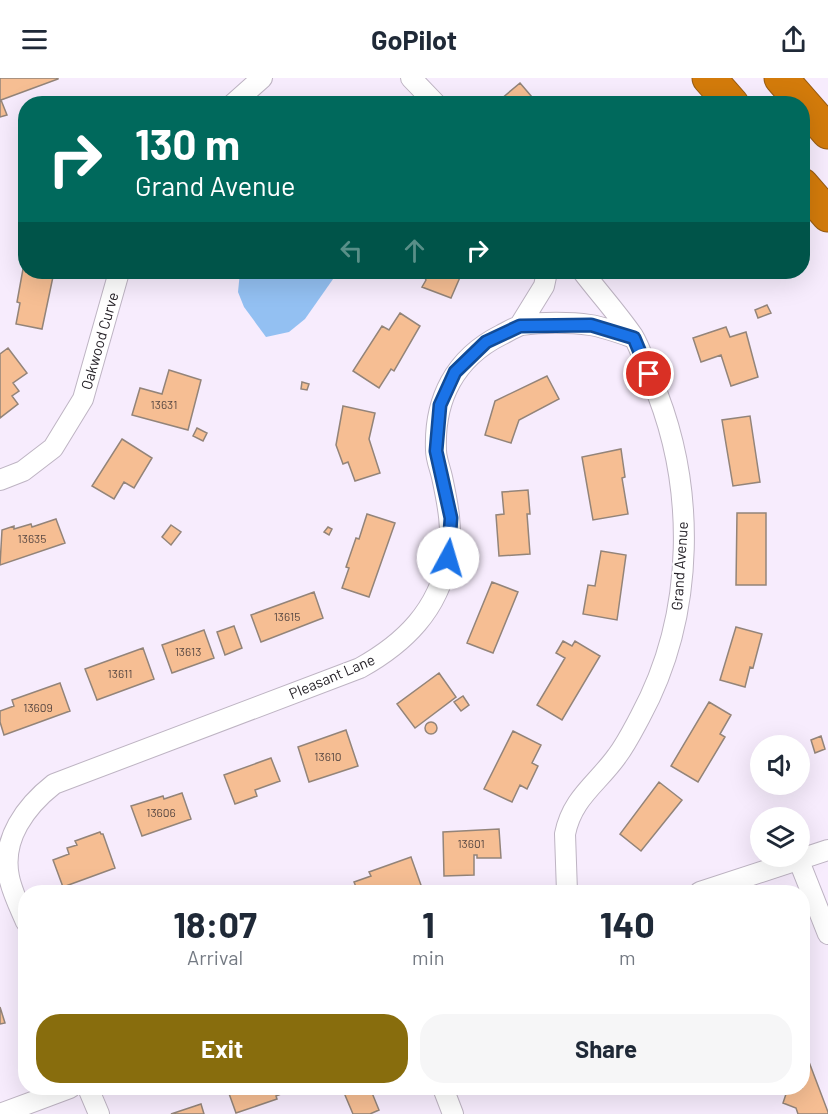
<!DOCTYPE html>
<html lang="en">
<head>
<meta charset="utf-8">
<style>
	body { margin:0; font-family:Barlow,sans-serif; background:#f6f6f7; color:#1f2937; height:100vh; display:flex; flex-direction:column; font-size:22px; white-space:nowrap }
	* { box-sizing:border-box; margin:0 }
	p { font-size:20px; color:#747a83 }
	.icon { flex:none; width:33px; height:33px; fill:none; stroke:currentColor; stroke-width:2; stroke-linecap:round; stroke-linejoin:round }
	.map { position:relative; flex:1; overflow:hidden }
	.drawer { position:absolute; left:18px; top:807px; width:792px; height:210px; display:flex; flex-direction:column; background:#fff; border-radius:24px; box-shadow:0 6px 24px #0002 }
	.drawer>* { flex:none }
	.guide { position:absolute; left:18px; top:18px; width:792px; height:183px; border-radius:24px; box-shadow:0 6px 24px #0002; background:#00695c; color:#fff; overflow:hidden }
	.fabs { position:absolute; left:750px; top:657px; display:grid; gap:12px }
	.fabs a { display:grid; place-items:center; width:60px; height:60px; border-radius:50%; background:#fff; box-shadow:0 6px 24px #0002; font-size:30px }
	.pin { position:absolute; display:grid; place-items:center; width:51px; height:51px; color:#fff; margin:-26px; border:3px solid #fff; border-radius:50%; box-shadow:0 2px 6px #0007 }
	.me { position:absolute; width:66px; margin:-33px; rotate:6deg; stroke-linejoin:round; filter:drop-shadow(0 0 4px #0008) }
	.turn { display:flex; align-items:center; gap:21px; height:126px; padding:0 18px; font-size:27px }
	.turn .icon { width:78px; height:78px; stroke-width:2.5 }
	.turn b { display:block; font-size:42px; line-height:51px }
	.lanes { display:flex; align-items:center; height:57px; padding:0 18px; background:#0003; justify-content:center; gap:30px; direction:ltr }
	.lanes .off { opacity:.35 }
	.eta { display:flex; justify-content:space-evenly; align-items:center; height:102px; text-align:center }
	.eta b { font-size:36px; font-weight:700; line-height:42px }
	.action { display:flex; gap:12px; margin-top:auto; padding:12px 18px }
	.action a { flex:1; height:69px; border-radius:24px; background:#886d0d; color:#fff; font-size:24px; font-weight:700; line-height:69px; text-align:center }
	.action a+a { background:#f6f6f7; color:#1f2937 }
	header { display:flex; justify-content:space-between; align-items:center; height:78px; padding:0 18px; background:#fff; font-size:27px; font-weight:700 }
	.map>svg:first-child { display:block }
	.water { fill:#93c0f2 }
	.building { fill:#f6be93; stroke:#938479; stroke-width:1.5 }
	.lines { fill:none; stroke-linecap:round; stroke-linejoin:round }
	.street-casing { stroke:#beb4c3; stroke-width:22 }
	.highway-casing { stroke:#965c15; stroke-width:35 }
	.street { stroke:#fff; stroke-width:20 }
	.highway { stroke:#d37b0b; stroke-width:33 }
	.route-casing { stroke:#114b97; stroke-width:15 }
	.route { stroke:#1a73e8; stroke-width:10 }
	.labels { text-anchor:middle; stroke-width:4.5; stroke-linejoin:round; paint-order:stroke }
	.number-label { font-size:12px; fill:#5a4943 }
	.street-label { font-size:15px; fill:#262228; stroke:#fff }
</style>
</head>
<body>
<header><svg class="icon" aria-label="menu" viewBox="0 0 24 24"><path d="M4 6h16M4 12h16M4 18h16"/></svg>GoPilot<svg class="icon" aria-label="share" viewBox="0 0 24 24"><path d="M12 15V3M7 8l5-5 5 5M5 13v7h14v-7"/></svg></header>
<div class="map">
<svg width="828" height="1036" viewBox="0 0 828 1036">
	<rect width="100%" height="100%" fill="#f7ecfd"/>
	<path class="water" d="M240,194H338L305,241L289,254L266,259L244,229L238,214Z"/>
	<path class="building" d="M0,0H58V1L1,22L7,37L0,39Z
		M520,5L538,26H505L501,21Z
		M25,180L26,194H54L42,251L16,246L20,225L17,224Z
		M431,194H466L461,197L451,220L422,209L426,202L424,198Z
		M767,227L771,235L758,240L755,232Z
		M400,235L420,248L394,293L391,291L379,310L353,293L382,248L389,252Z
		M726,249L730,259L746,254L758,299L731,308L721,277L701,284L693,260Z
		M8,270L27,295L13,305L19,313L12,318L18,326L0,340V276Z
		M169,292L201,302L188,352L132,337L140,310L162,316Z
		M547,298L559,321L519,342L511,365L485,357L495,323Z
		M302,304L309,306L307,312L301,311Z
		M343,328L375,335L369,361L380,395L355,403L348,384L343,386L336,367Z
		M750,338L760,404L733,408L722,342Z
		M197,350L207,355L203,363L193,358Z
		M122,361L152,380L134,410L124,404L114,421L92,408Z
		M621,371L625,399L622,400L628,436L593,442L582,379Z
		M528,412L530,436H527L530,476L499,478L496,437L504,436L502,414Z
		M737,435H766V507H736Z
		M367,436L395,445L369,519L342,510L349,490L346,489L356,460L359,461Z
		M56,441L65,465L0,487L2,452L14,448V451L31,446L32,449Z
		M171,447L181,454L171,467L162,459Z
		M328,449L332,451L329,457L324,454Z
		M601,473L626,477L617,542L583,536L588,507L595,508Z
		M492,504L518,514L493,575L467,565Z
		M314,514L323,540L261,564L251,537Z
		M234,548L242,570L225,577L217,554Z
		M736,549L762,556L753,590L750,589L745,609L720,602Z
		M204,552L214,580L172,595L162,567Z
		M563,563L572,568L575,563L600,578L562,642L537,627L565,580L556,575Z
		M143,570L154,601L97,622L85,591Z
		M439,595L456,619L415,650L397,626Z
		M60,605L70,633L4,657L0,644V633L14,628L12,622Z
		M463,618L469,627L461,633L454,624Z
		M709,624L731,637L720,656L725,659L698,704L671,688Z
		M425 650a6 6 0 1 1 12 0a6 6 0 1 1-12 0Z
		M346,652L358,688L309,704L298,669Z
		M513,653L541,667L532,685L538,688L527,711L520,707L512,724L484,711Z
		M821,658L825,671L815,675L811,662Z
		M271,680L280,703L255,712L257,718L235,726L224,697Z
		M659,704L682,722L641,773L620,756Z
		M182,715L191,741L142,758L131,728L163,718L164,721Z
		M499,751L501,780H477V777H474V797L444,798L443,754Z
		M100,754L101,756H103L115,790L63,809L53,782L69,776L67,770L77,767L75,763Z
		M411,779L422,810L408,814H358L354,804L371,798L369,794Z
		M0,929L5,945L0,946Z
		M806,976L828,1034V1036H798L796,1030L783,1025L788,1010H802V978Z
		M227,1010H296L276,1018L277,1021L236,1035Z
		M342,1010H370L379,1032L370,1036H353Z
		M201,1026L204,1036H171Z"/>
	<g class="lines">
		<defs>
			<path id="street" d="M411,0L436,26
				M233,26L262,0
				M520,247L544,208L547,194
				M0,402L23,393L53,370L83,321L119,194
				M799,783L828,856
				M567,814L565,756C572,720 597,706 617,678C626,666 633,652 640,639C696,536 697,406 651,300C645,287 641,271 633,258C618,236 599,215 583,194
				M700,814L828,772
				M26,844C20,830 12,814 9,799C1,761 26,728 54,706L360,590C405,565 438,532 448,480C453,452 448,427 442,399C440,390 436,381 436,372C434,321 455,280 501,257C507,254 515,249 522,247C541,244 571,244 590,247C604,249 620,255 634,260
				M88,1010L99,1036
				M443,1010L453,1036
				M0,1036L70,1010"/>
			<path id="highway" d="M709,0L732,26
				M781,0L828,54
				M802,107L828,137"/>
		</defs>
		<use href="#street" class="street-casing"/>
		<use href="#highway" class="highway-casing"/>
		<use href="#street" class="street"/>
		<use href="#highway" class="highway"/>
	</g>
	<g class="lines">
		<defs>
			<path id="route" d="M448,480L451,440L436,373L440,327L455,294L486,264L520,248L591,247L634,260L649,296"/>
		</defs>
		<use href="#route" class="route-casing"/>
		<use href="#route" class="route"/>
	</g>
	<g class="labels">
		<g class="number-label">
			<text x="164" y="331">13631</text>
			<text x="32" y="465">13635</text>
			<text x="287" y="543">13615</text>
			<text x="188" y="578">13613</text>
			<text x="120" y="600">13611</text>
			<text x="38" y="634">13609</text>
			<text x="328" y="683">13610</text>
			<text x="161" y="739">13606</text>
			<text x="471" y="770">13601</text>
		</g>
		<g class="street-label">
			<text transform="translate(100 263) rotate(-74)" y="5">Oakwood Curve</text>
			<text transform="translate(680 488) rotate(-86)" y="5">Grand Avenue</text>
			<text transform="translate(332 599) rotate(-23)" y="5">Pleasant Lane</text>
		</g>
	</g>
</svg>
<div class="fabs">
<a><svg class="icon" aria-label="sound" viewBox="0 0 24 24"><path d="M4 9h4l5-4v14l-5-4H4zM17 9q2 3 0 6"/></svg></a>
<a><svg class="icon" aria-label="layers" viewBox="0 0 24 24"><path d="M12 4l9 5-9 5-9-5zM3 14l9 5 9-5"/></svg></a>
</div>
<div class="pin" style="left:649px;top:296px;background:#d93025"><svg class="icon" aria-label="arrive" viewBox="0 0 24 24"><path d="M6 21V4h12l-3 4 3 4H6"/></svg></div>
<svg class="me" style="left:448px;top:480px" viewBox="-20 -20 40 40"><circle r="19" fill="#fff"/><path d="M0-13L10 11 0 6-10 11z" fill="#1a73e8"/></svg>
<div class="guide">
<div class="turn"><svg class="icon" aria-label="right" viewBox="0 0 24 24"><path d="M7 20v-9h11M14 6l5 5-5 5"/></svg><div><b>130 m</b>Grand Avenue</div></div>
<div class="lanes"><svg class="icon off" aria-label="left" viewBox="0 0 24 24"><path d="M17 20v-9H6M10 6l-5 5 5 5"/></svg><svg class="icon off" aria-label="ahead" viewBox="0 0 24 24"><path d="M12 20V5M6 11l6-6 6 6"/></svg><svg class="icon" aria-label="right" viewBox="0 0 24 24"><path d="M7 20v-9h11M14 6l5 5-5 5"/></svg></div>
</div>
<section class="drawer">
<div class="eta">
<div><b>18:07</b><p>Arrival</p></div>
<div><b>1</b><p>min</p></div>
<div><b>140</b><p>m</p></div>
</div>
<div class="action"><a>Exit</a><a>Share</a></div>
</section>
</div>
</body>
</html>
